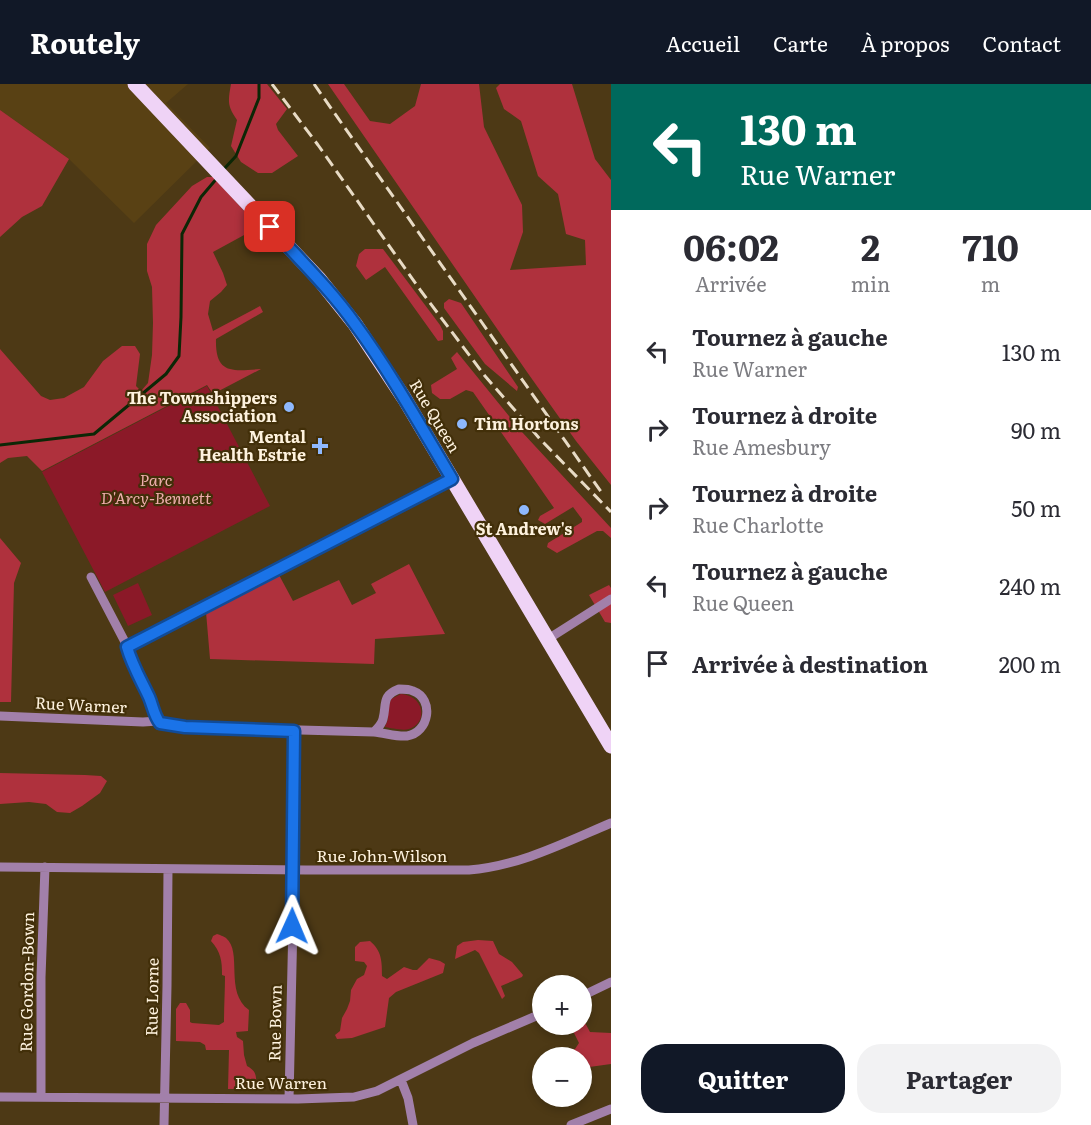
<!DOCTYPE html>
<html lang="fr">
<head>
<meta charset="utf-8">
<style>
	body { margin:0; font-family:Literata,serif; background:#f2f2f3; color:#2b2b33; height:100vh; display:flex; flex-direction:column; font-size:22px; white-space:nowrap }
	* { box-sizing:border-box; margin:0 }
	p { font-size:20px; color:#7c7c81 }
	.icon { flex:none; width:33px; height:33px; fill:none; stroke:currentColor; stroke-width:2; stroke-linecap:round; stroke-linejoin:round }
	.map { position:relative; flex:1; overflow:hidden }
	.sheet { display:flex; flex-direction:column; background:#fff; width:480px }
	.sheet>* { flex:none }
	.guide { background:#00695c; color:#fff; overflow:hidden }
	.buttons { position:absolute; left:532px; top:891px; display:grid; gap:12px }
	.buttons a { display:grid; place-items:center; width:60px; height:60px; border-radius:50%; background:#fff; box-shadow:0 3px 9px #0003; font-size:30px }
	.pin { position:absolute; display:grid; place-items:center; width:51px; height:51px; color:#fff; margin:-26px; border-radius:12px; box-shadow:0 3px 9px #0006 }
	.me { position:absolute; width:66px; margin:-33px; rotate:1deg; stroke-linejoin:round; filter:drop-shadow(0 0 4px #0008) }
	.turn { display:flex; align-items:center; gap:21px; height:126px; padding:0 30px; font-size:27px }
	.turn .icon { width:78px; height:78px; stroke-width:2.5 }
	.turn b { display:block; font-size:42px; line-height:51px }
	.eta { display:flex; justify-content:space-evenly; align-items:center; height:102px; text-align:center }
	.eta b { font-size:36px; font-weight:700; line-height:42px }
	.primary-button { display:flex; gap:12px; margin-top:auto; padding:12px 30px }
	.primary-button a { flex:1; height:69px; border-radius:24px; background:#111827; color:#fff; font-size:24px; font-weight:700; line-height:69px; text-align:center }
	.primary-button a+a { background:#f2f2f3; color:#2b2b33 }
	ul { padding:0; list-style:none }
	li { display:flex; align-items:center; gap:18px; height:78px; padding:0 30px }
	li div { flex:1 }
	li b { display:block; font-size:22px }
	li em { font-style:normal }
	header { display:flex; align-items:center; gap:36px; box-sizing:border-box; height:84px; padding:0 30px; background:#111827; color:#fff }
	header strong { font-size:28px }
	nav { display:flex; gap:33px; margin-inline-start:auto; font-size:21px }
	main { display:flex; flex:1; min-height:0 }
	.map>svg:first-child { display:block }
	.built { fill:#594114 }
	.green { fill:#8b1928 }
	.forest { fill:#af313d }
	.lines { fill:none; stroke-linecap:round; stroke-linejoin:round }
	.stream { stroke:#0c2706; stroke-width:3 }
	.street { stroke:#a280aa; stroke-width:9 }
	.primary { stroke:#efd3f6; stroke-width:15 }
	.rail { stroke:#e8dbc5; stroke-width:3; stroke-dasharray:12 6; stroke-linecap:butt }
	.route-casing { stroke:#114b97; stroke-width:15 }
	.route { stroke:#1a73e8; stroke-width:10 }
	.poi-dot { fill:#8eb8fd; stroke:#422f09; stroke-width:2 }
	.labels { text-anchor:middle; stroke-width:4.5; stroke-linejoin:round; paint-order:stroke }
	.poi-label { font-size:16px; font-weight:bold; fill:#fef2de; stroke:#422f09; text-anchor:end }
	.street-label { font-size:16px; fill:#fef2de; stroke:#422f09 }
	.park-label { font-size:16px; font-style:italic; fill:#efaead; stroke:#422f09 }
</style>
</head>
<body>
<header>
<strong>Routely</strong>
<nav><a>Accueil</a><a>Carte</a><a>À propos</a><a>Contact</a></nav>
</header>
<main>
<div class="map">
<svg width="611" height="1041" viewBox="0 0 611 1041">
	<rect width="100%" height="100%" fill="#4d3915"/>
	<path class="built" d="M0,0H188L166,19L210,64L134,139L69,75L0,26Z"/>
	<path class="green" d="M207,302L270,422L105,508L42,388Z
		M138,499L152,531L128,542L113,511Z
		M401,610C425,612 428,639 409,645C403,647 391,644 385,643L388,635V625L391,615Z"/>
	<path class="forest" d="M231,0H267L287,25L276,40L278,46L298,72L272,89H258L241,78L231,62L237,36C227,22 228,17 231,0Z
		M328,0H344L370,37L390,40L415,22L421,0H479L484,43L522,121L523,148L510,186L586,181L585,156L566,150L558,110L538,92L521,37L504,25L496,4L500,0H572L595,75L611,96V401L576,357L527,288Z
		M0,26L69,75L42,122L22,133L0,153Z
		M207,93H213L258,142L254,149L246,150L213,168L223,189L227,201L221,208L210,217L208,230L213,247L260,222L263,228L216,255C215,291 233,287 261,285L213,310L207,301L42,387L27,372L8,374L0,379V265L41,312L50,316L64,314L84,303L103,277L122,262H135L140,270L136,302L141,307L148,299L152,271L153,239L152,203L147,187V160L156,141L192,102Z
		M365,165H383L440,241L443,247V256L438,257L385,183L366,196L356,182L359,170Z
		M449,215L461,219L518,303L517,307L485,280L444,224V219Z
		M457,268L522,348L611,444V454L603,447H597L557,469L547,463L548,459L582,438V435L573,423L545,440L538,436L540,432L554,424L473,308L466,306L450,315H440L432,309L431,301L457,285L451,274Z
		M0,454L21,479L14,499L11,618H0Z
		M409,480L445,550L375,555L374,580L210,575L206,528L279,491L293,517L339,496L352,521L376,509L371,500Z
		M609,501L611,504V539L605,538L589,511Z
		M0,689L85,691L101,692L107,697L100,709L82,722L70,729L57,728L46,720L29,718L0,720Z
		M217,850C218,850 225,853 226,854C243,868 224,908 249,926L248,947L236,948L237,953L243,957L244,971L247,982C258,988 256,993 256,1005H228L229,966H206L205,961L200,958L176,957V925L180,919H186L190,926V938L192,939L219,941L224,938C224,922 225,907 225,892L222,891C222,877 221,868 211,857L213,852Z
		M478,856L493,857L499,870L512,878L523,891L522,893L501,902L505,912L502,915L479,869L475,866L455,875L457,862L463,858Z
		M370,857C382,867 382,878 382,892L387,895L404,883L413,886H417L429,874L440,877L445,880L443,889L396,908L389,914L385,943L352,954L337,955L335,951L340,947L342,934L347,925L350,917L351,906L357,895L364,891L367,882L364,878L355,877V863L360,858Z
		M582,933L590,948L611,949V980L582,984V974L556,973L575,965L579,959L570,941L582,940Z"/>
	<g class="lines">
		<path class="stream" d="M224,85L236,72L259,14V0
			M0,361L94,350L166,290L179,272L181,233L182,150L201,113L218,93"/>
		<path class="street" d="M91,493L125,558L132,579L149,613L158,637
			M548,555L611,515
			M127,563L452,395
			M399,605C403,605 409,605 413,607C435,615 429,649 407,652C397,653 385,649 374,648C378,644 382,640 383,635C387,620 381,612 399,605Z
			M0,632L143,638L158,637L165,641L185,643L374,648
			M0,783L306,786H469C519,782 564,759 611,739
			M582,912L611,898
			M401,996L408,1014L413,1041
			M0,1013L298,1015L354,1013L377,1007L473,959L543,929
			M41,1013V893L45,783
			M289,1015L294,793V647
			M164,1041L167,902L168,785
			M571,1041L611,1025"/>
		<path class="primary" d="M135,0L319,195L355,240L404,314L611,662"/>
		<path class="rail" d="M272,0L318,61L421,207L485,292L540,355L611,428
			M314,0L604,412"/>
	</g>
	<g class="lines">
		<defs>
			<path id="route" d="M270,143C299,175 330,205 355,240C391,289 421,343 452,395L127,563C132,581 141,596 149,613C153,622 154,632 160,639L185,643L294,647L292,842"/>
		</defs>
		<use href="#route" class="route-casing"/>
		<use href="#route" class="route"/>
	</g>
	<g class="poi-dot">
		<circle cx="289" cy="323" r="6"/>
		<circle cx="462" cy="340" r="6"/>
		<path d="M317 353h6v6h6v6h-6v6h-6v-6h-6v-6h6z"/>
		<circle cx="524" cy="426" r="6"/>
	</g>
	<g class="labels">
		<g class="poi-label">
			<text x="277" y="320">The Townshippers<tspan x="277" dy="18">Association</tspan></text>
			<text x="474" y="346" text-anchor="start">Tim Hortons</text>
			<text x="306" y="359">Mental<tspan x="306" dy="18">Health Estrie</tspan></text>
			<text x="524" y="451" text-anchor="middle">St Andrew's</text>
		</g>
		<g class="street-label">
			<text transform="translate(435 332) rotate(59)" y="6">Rue Queen</text>
			<text transform="translate(81 621) rotate(3)" y="6">Rue Warner</text>
			<text x="382" y="778">Rue John-Wilson</text>
			<text transform="translate(27 898) rotate(-89)" y="6">Rue Gordon-Bown</text>
			<text transform="translate(152 913) rotate(-89)" y="6">Rue Lorne</text>
			<text transform="translate(275 939) rotate(-89)" y="6">Rue Bown</text>
			<text x="281" y="1005">Rue Warren</text>
		</g>
		<g class="park-label">
			<text x="156" y="402">Parc<tspan x="156" dy="18">D'Arcy-Bennett</tspan></text>
		</g>
	</g>
</svg>
<div class="buttons">
<a>+</a>
<a>−</a>
</div>
<div class="pin" style="left:270px;top:143px;background:#d93025"><svg class="icon" aria-label="arrive" viewBox="0 0 24 24"><path d="M6 21V4h12l-3 4 3 4H6"/></svg></div>
<svg class="me" style="left:292px;top:842px" viewBox="-20 -20 40 40"><path d="M0-17L14 15 0 8-14 15z" fill="#1a73e8" stroke="#fff" stroke-width="4"/></svg>
</div>
<section class="sheet">
<div class="guide">
<div class="turn"><svg class="icon" aria-label="left" viewBox="0 0 24 24"><path d="M17 20v-9H6M10 6l-5 5 5 5"/></svg><div><b>130 m</b>Rue Warner</div></div>
</div>
<div class="eta">
<div><b>06:02</b><p>Arrivée</p></div>
<div><b>2</b><p>min</p></div>
<div><b>710</b><p>m</p></div>
</div>
<ul>
<li><svg class="icon" aria-label="left" viewBox="0 0 24 24"><path d="M17 20v-9H6M10 6l-5 5 5 5"/></svg><div><b>Tournez à gauche</b><p>Rue Warner</p></div><em>130 m</em></li>
<li><svg class="icon" aria-label="right" viewBox="0 0 24 24"><path d="M7 20v-9h11M14 6l5 5-5 5"/></svg><div><b>Tournez à droite</b><p>Rue Amesbury</p></div><em>90 m</em></li>
<li><svg class="icon" aria-label="right" viewBox="0 0 24 24"><path d="M7 20v-9h11M14 6l5 5-5 5"/></svg><div><b>Tournez à droite</b><p>Rue Charlotte</p></div><em>50 m</em></li>
<li><svg class="icon" aria-label="left" viewBox="0 0 24 24"><path d="M17 20v-9H6M10 6l-5 5 5 5"/></svg><div><b>Tournez à gauche</b><p>Rue Queen</p></div><em>240 m</em></li>
<li><svg class="icon" aria-label="arrive" viewBox="0 0 24 24"><path d="M6 21V4h12l-3 4 3 4H6"/></svg><div><b>Arrivée à destination</b></div><em>200 m</em></li>
</ul>
<div class="primary-button"><a>Quitter</a><a>Partager</a></div>
</section>
</main>
</body>
</html>
